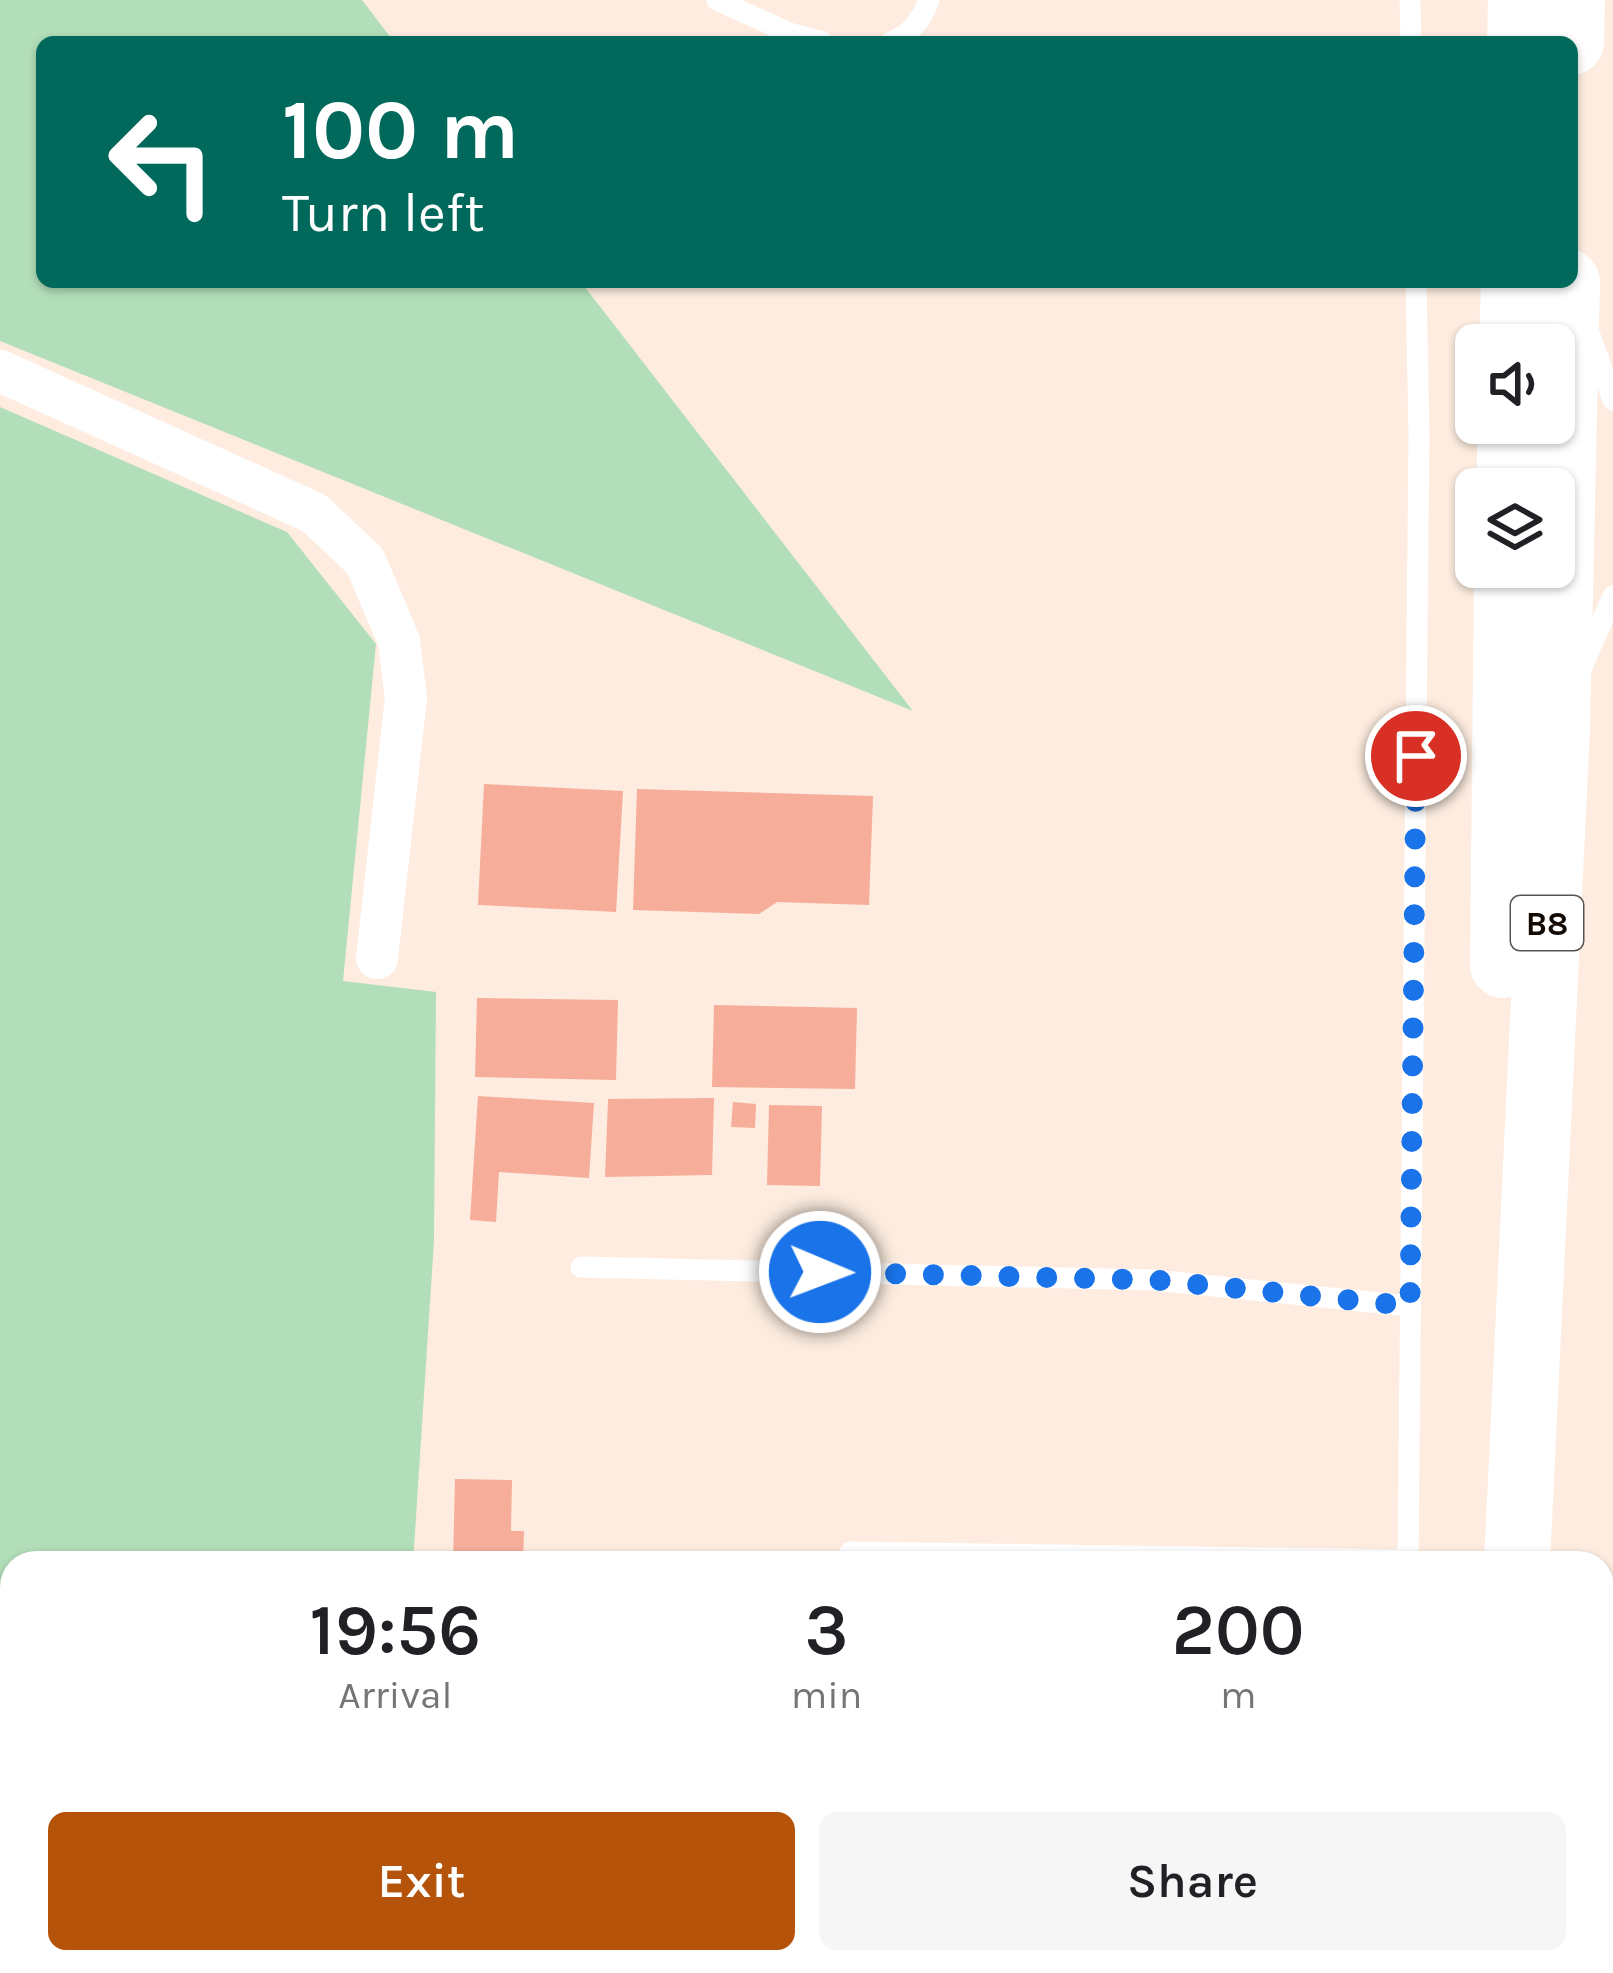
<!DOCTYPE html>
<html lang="en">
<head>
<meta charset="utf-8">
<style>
	body { margin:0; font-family:Karla,sans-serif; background:#f6f6f6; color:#202124; height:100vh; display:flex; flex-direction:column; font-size:45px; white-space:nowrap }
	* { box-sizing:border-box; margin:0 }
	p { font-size:39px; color:#757577 }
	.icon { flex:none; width:66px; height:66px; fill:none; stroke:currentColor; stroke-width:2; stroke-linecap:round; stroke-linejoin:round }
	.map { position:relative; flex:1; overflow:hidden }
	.drawer { position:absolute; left:0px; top:1551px; width:1614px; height:423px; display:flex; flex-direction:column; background:#fff; border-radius:36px 36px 0 0; box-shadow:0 3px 9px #0004 }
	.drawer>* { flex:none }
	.banner { position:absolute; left:36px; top:36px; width:1542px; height:252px; border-radius:18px; box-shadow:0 3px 9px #0004; background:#00695c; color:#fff; overflow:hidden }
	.fabs { position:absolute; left:1455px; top:324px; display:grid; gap:24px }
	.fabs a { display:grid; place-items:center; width:120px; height:120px; border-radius:18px; background:#fff; box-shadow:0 3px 9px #0004; font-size:60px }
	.pin { position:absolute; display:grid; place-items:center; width:102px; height:102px; color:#fff; margin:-51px; border:6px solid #fff; border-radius:50%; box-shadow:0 3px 12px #0007 }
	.me { position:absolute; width:132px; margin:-66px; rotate:91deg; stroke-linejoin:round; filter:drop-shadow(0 0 9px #0008) }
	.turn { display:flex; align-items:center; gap:42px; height:252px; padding:0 48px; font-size:54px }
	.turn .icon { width:156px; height:156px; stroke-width:2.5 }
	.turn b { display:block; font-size:84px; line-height:102px }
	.eta { display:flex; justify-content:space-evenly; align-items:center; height:204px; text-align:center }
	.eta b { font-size:72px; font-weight:600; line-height:84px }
	.action { display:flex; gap:24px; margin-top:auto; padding:24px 48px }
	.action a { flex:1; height:138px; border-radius:18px; background:#b45309; color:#fff; font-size:48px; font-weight:600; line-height:138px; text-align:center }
	.action a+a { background:#f6f6f6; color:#202124 }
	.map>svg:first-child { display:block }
	.green { fill:#b2dfb9 }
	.building { fill:#f6ad9a }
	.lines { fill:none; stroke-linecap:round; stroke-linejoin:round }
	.lane { stroke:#fff; stroke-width:21 }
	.street { stroke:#fff; stroke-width:42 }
	.highway { stroke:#fff; stroke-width:66 }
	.route { stroke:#1a73e8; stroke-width:21; stroke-dasharray:0 37.8 }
	.labels { text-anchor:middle; stroke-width:9; stroke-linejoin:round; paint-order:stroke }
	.shield { fill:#fff; stroke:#5a544f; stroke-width:3 }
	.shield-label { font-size:33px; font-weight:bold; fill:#130a04 }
</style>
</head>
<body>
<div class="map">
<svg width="1613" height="1973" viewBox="0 0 1613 1973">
	<rect width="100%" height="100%" fill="#fdecdf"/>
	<path class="green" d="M0,0H362L394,42H42V282H581L913,711L0,341Z
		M0,407L287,532L376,644L343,981L436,992L434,1241L413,1563H12V1962H375L373,1973H0Z"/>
	<path class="building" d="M484,784L623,791L616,912L478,905Z
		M637,789L873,796L869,905L777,902L759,914L633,910Z
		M477,998L618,1000L616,1080L475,1077Z
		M714,1005L857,1008L855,1089L712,1087Z
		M478,1096L594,1103L589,1178L499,1172L496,1222L470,1220Z
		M714,1098L712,1175L605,1177L608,1099Z
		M733,1102L756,1104L755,1128L731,1127Z
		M769,1105L822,1106L820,1186L767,1185Z
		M455,1479L512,1480L511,1531H524L523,1563H453Z"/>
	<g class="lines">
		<path class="lane" d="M717,0L789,33L823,42
			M1410,0L1411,42
			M891,42C911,35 922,19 929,0
			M1589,333L1613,400
			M1582,667L1613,596
			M581,1267L1154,1280L1410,1306
			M850,1552L1408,1560
			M1408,1563L1419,434L1416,282
			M1404,1973V1962"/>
		<path class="street" d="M0,371L314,513L365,561L399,641L406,698L377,958"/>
		<path class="highway" d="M1520,42L1521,0
			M1571,42L1572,0
			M1512,345L1514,282
			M1509,489L1511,423
			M1503,965L1507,567
			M1517,1563L1557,728L1567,282
			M1499,1973V1962"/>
	</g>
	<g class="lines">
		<path class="route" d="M820,1272L1154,1280L1410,1306L1416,756"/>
	</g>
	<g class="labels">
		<rect class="shield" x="1511" y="896" width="72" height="54" rx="9"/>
		<g class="shield-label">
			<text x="1547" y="935">B8</text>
		</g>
	</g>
</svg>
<div class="fabs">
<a><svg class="icon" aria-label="sound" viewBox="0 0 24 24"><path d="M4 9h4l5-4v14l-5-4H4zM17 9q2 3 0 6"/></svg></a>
<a><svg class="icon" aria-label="layers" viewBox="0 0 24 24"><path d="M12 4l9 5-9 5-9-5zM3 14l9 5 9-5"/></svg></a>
</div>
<div class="pin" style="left:1416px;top:756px;background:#d93025"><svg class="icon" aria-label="arrive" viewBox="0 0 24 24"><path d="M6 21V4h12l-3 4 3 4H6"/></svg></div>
<svg class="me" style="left:820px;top:1272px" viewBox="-20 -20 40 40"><circle r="17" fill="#1a73e8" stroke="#fff" stroke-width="3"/><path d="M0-11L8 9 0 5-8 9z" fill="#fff"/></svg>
<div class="banner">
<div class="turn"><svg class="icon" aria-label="left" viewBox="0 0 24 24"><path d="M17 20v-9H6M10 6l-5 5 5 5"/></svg><div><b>100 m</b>Turn left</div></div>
</div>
<section class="drawer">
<div class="eta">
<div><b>19:56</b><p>Arrival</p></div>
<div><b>3</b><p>min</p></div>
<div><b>200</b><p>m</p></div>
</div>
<div class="action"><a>Exit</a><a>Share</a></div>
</section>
</div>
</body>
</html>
